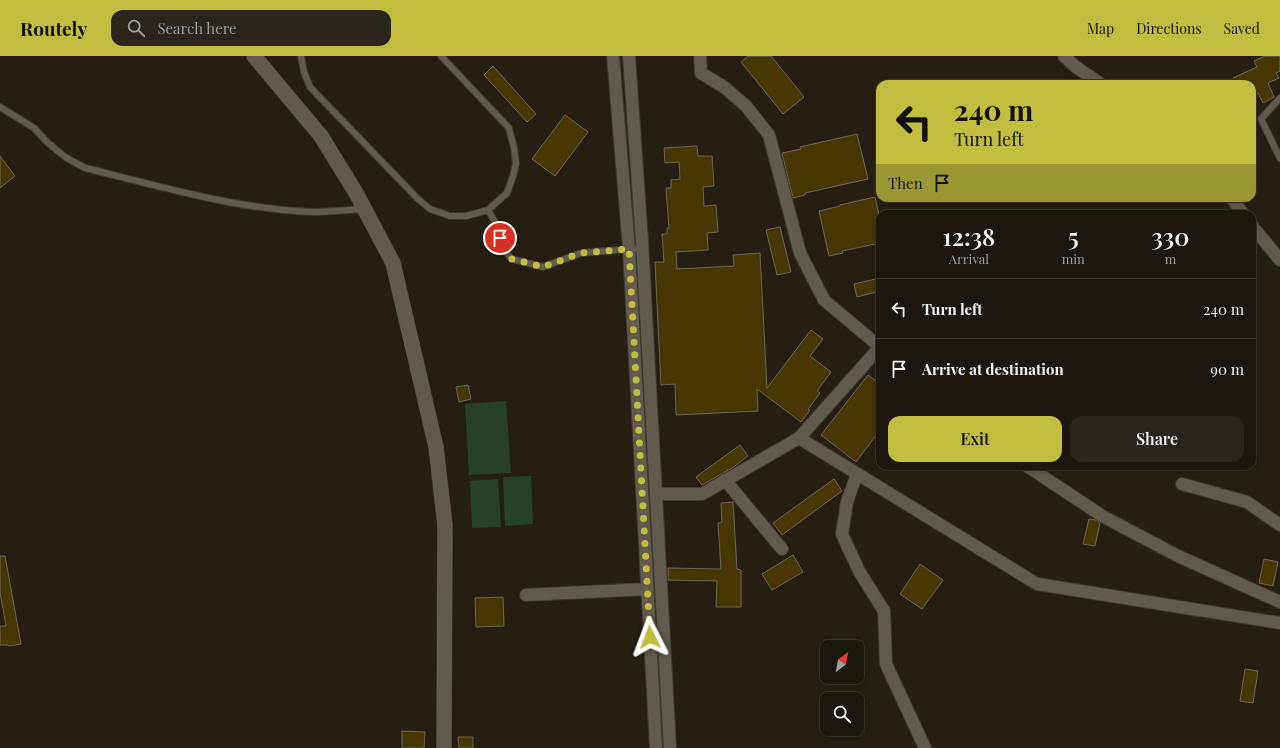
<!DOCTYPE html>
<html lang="en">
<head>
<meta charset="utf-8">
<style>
	body { margin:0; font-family:"Playfair Display",serif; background:#29241c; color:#f1f3f6; height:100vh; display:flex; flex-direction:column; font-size:15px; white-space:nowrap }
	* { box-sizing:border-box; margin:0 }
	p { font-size:13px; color:#a09f9e }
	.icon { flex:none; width:22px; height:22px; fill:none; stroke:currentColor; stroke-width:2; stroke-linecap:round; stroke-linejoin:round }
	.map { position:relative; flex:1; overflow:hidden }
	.details { position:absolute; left:876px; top:154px; width:380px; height:260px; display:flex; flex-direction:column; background:#1c170e; border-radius:12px; box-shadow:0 2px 6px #0003,0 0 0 1px #3a362e }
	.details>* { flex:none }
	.hud { position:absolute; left:876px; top:24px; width:380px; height:122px; border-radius:12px; box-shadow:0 2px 6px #0003,0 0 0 1px #3a362e; background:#c2bd3f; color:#111; overflow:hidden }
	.needle { width:26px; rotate:32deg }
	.tools { position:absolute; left:820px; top:584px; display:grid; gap:8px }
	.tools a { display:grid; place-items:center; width:44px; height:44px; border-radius:8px; background:#1c170e; box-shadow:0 2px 6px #0003,0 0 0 1px #3a362e; font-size:20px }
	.pin { position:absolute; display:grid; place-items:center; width:34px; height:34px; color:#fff; margin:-17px; border:2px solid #fff; border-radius:50%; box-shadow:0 1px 4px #0007 }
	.me { position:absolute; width:44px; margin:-22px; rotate:357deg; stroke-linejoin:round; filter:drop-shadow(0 0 3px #0008) }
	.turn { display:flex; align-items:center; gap:14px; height:84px; padding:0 12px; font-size:18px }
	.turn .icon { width:52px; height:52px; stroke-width:2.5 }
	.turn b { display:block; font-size:28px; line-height:34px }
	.then { display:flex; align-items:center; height:38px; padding:0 12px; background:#0003; gap:8px; font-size:15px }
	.eta { display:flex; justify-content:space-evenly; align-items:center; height:68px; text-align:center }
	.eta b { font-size:24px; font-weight:600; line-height:28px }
	.action { display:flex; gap:8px; margin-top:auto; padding:8px 12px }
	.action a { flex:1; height:46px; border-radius:12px; background:#c2bd3f; color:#111; font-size:16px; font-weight:600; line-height:46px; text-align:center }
	.action a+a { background:#29241c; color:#f1f3f6 }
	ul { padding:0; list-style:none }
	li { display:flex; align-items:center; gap:12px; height:60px; padding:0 12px; border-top:1px solid #3a362e }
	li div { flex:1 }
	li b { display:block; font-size:15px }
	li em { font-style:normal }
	header { display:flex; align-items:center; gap:24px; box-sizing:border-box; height:56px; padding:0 20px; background:#c2bd3f; color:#111 }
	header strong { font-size:19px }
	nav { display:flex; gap:22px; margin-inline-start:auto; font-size:14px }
	.search { width:280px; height:36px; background:#29241c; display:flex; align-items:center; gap:10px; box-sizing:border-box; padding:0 14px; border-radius:12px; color:#a09f9e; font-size:15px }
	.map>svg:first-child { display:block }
	.green { fill:#264127 }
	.building { fill:#483602; stroke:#6e6859 }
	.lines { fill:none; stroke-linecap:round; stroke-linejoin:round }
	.service-casing { stroke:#3e3a32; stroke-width:8 }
	.minor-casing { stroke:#3e3a32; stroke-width:14 }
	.tertiary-casing { stroke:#3e3a32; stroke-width:16 }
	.service { stroke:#615b4d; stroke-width:6 }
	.minor { stroke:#615b4d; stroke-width:12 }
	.tertiary { stroke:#615b4d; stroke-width:15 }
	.route { stroke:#c2bd3f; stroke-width:7; stroke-dasharray:0 12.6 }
</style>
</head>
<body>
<header>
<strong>Routely</strong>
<div class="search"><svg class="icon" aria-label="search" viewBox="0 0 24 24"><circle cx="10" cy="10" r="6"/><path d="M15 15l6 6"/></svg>Search here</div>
<nav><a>Map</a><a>Directions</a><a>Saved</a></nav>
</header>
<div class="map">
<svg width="1280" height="692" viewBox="0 0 1280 692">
	<rect width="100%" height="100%" fill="#251f13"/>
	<path class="green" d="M506,345L511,417L469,419L465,348Z
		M531,420L533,468L505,470L503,421Z
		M498,423L501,471L472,472L470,425Z"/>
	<path class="building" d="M748,0H771L804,41L783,58L741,6Z
		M1265,0H1280V15L1276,17L1279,22L1268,27L1274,41L1263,47L1258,37L1252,39V28H1236L1233,22L1257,11L1254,5Z
		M493,10L536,58L527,66L484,19Z
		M565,59L588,76L555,120L532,103Z
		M857,78L868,123L805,137V139L793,142L782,97L801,93L800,91Z
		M697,90L698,100H712L714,130L703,131L704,150L716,149L718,176L707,177L708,194L676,196L677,213L734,210L733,199L760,197L767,332L811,274L823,283L810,300L831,316L817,335L820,337L808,353L810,354L801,366L757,333L758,355L676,359L675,328L661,329L655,206H664L662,178H667V172H669L666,132H671V124L680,123L679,106L665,107L664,92Z
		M0,100L15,120L0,132Z
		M875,141L880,163V187L842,195L843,197L829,200L819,155L840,150V149Z
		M780,171L791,216L777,219L766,174Z
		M880,222V235L857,241L854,228Z
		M868,319L880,328V374L856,406L821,379Z
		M468,329L471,343L459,346L456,331Z
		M740,389L748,400L732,412L702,429L696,421Z
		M834,423L842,435L782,479L773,467Z
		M733,446L737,513L741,514V551H716L717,525L668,524V512L721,513L718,467L722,466L721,447Z
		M1089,463L1096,464L1100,467L1095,490L1083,488Z
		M793,499L803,516L772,534L762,518Z
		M0,500H5L21,588L9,590L8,589H0V570H6L0,536Z
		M1264,503L1278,506L1273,530L1259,527Z
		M920,508L943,524L922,553L900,538Z
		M503,541L504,570L476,571L475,542Z
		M1245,613L1258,615L1253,647L1240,645Z
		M402,675L425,676L424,692H402Z
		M458,681H473V692H459Z"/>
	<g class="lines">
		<defs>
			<path id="service" d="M301,0L304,16L310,31L418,143L430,153L450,160H466L488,154L507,137L513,120L516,107L514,92L509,72L441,0
				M1280,42L1261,63L1280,102
				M0,51L34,72L47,86L65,101L85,112C159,130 235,153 312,156C329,156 346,154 363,153
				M488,154L499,173L501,191L512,203L543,211L581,197L642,192"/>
			<path id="minor" d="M613,0L629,193L656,692
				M629,0L642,185L670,692
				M700,0L701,17L724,31L746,50L769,79L800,197L824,244L880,291
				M1064,0L1076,11L1101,28
				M1232,142L1243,158
				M1252,170L1280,204
				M799,382L880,291
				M1027,410L1104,461L1178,500L1280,546
				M857,418L847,446L842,478L859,515L884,555L886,608L925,692
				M725,424L782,493
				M1182,428L1247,446L1280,469
				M656,438H702L799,382L1037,528L1280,567
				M526,539L648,533"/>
			<path id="tertiary" d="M254,0L321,80L356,137L393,207L436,391L445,469L444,692"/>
		</defs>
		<use href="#service" class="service-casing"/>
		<use href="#minor" class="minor-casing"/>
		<use href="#tertiary" class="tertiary-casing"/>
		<use href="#service" class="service"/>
		<use href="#minor" class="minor"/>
		<use href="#tertiary" class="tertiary"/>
	</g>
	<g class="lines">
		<path class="route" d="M500,182L501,191L512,203L543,211L581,197L629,193L650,581"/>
	</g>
</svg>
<div class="tools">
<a><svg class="needle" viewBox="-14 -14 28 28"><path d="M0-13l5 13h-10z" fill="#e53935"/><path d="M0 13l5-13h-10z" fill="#a09f9e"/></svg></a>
<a><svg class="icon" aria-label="search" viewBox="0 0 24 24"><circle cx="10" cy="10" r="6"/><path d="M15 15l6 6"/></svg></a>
</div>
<div class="pin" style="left:500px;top:182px;background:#d93025"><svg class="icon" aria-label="arrive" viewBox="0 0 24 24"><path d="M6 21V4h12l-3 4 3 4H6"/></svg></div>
<svg class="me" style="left:650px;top:581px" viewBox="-20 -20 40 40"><path d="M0-17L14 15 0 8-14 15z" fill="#c2bd3f" stroke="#fff" stroke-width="4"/></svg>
<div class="hud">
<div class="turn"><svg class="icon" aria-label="left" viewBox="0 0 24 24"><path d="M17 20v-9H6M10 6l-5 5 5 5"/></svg><div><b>240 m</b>Turn left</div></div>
<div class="then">Then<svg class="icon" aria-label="arrive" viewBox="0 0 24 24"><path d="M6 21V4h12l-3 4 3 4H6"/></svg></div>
</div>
<section class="details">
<div class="eta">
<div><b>12:38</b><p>Arrival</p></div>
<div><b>5</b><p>min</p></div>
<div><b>330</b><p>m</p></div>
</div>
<ul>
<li><svg class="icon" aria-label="left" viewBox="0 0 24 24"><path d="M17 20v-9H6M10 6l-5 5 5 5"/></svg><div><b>Turn left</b></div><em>240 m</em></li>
<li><svg class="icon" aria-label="arrive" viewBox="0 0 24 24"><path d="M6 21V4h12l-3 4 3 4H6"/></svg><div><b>Arrive at destination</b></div><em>90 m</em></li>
</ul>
<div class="action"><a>Exit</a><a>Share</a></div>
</section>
</div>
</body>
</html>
